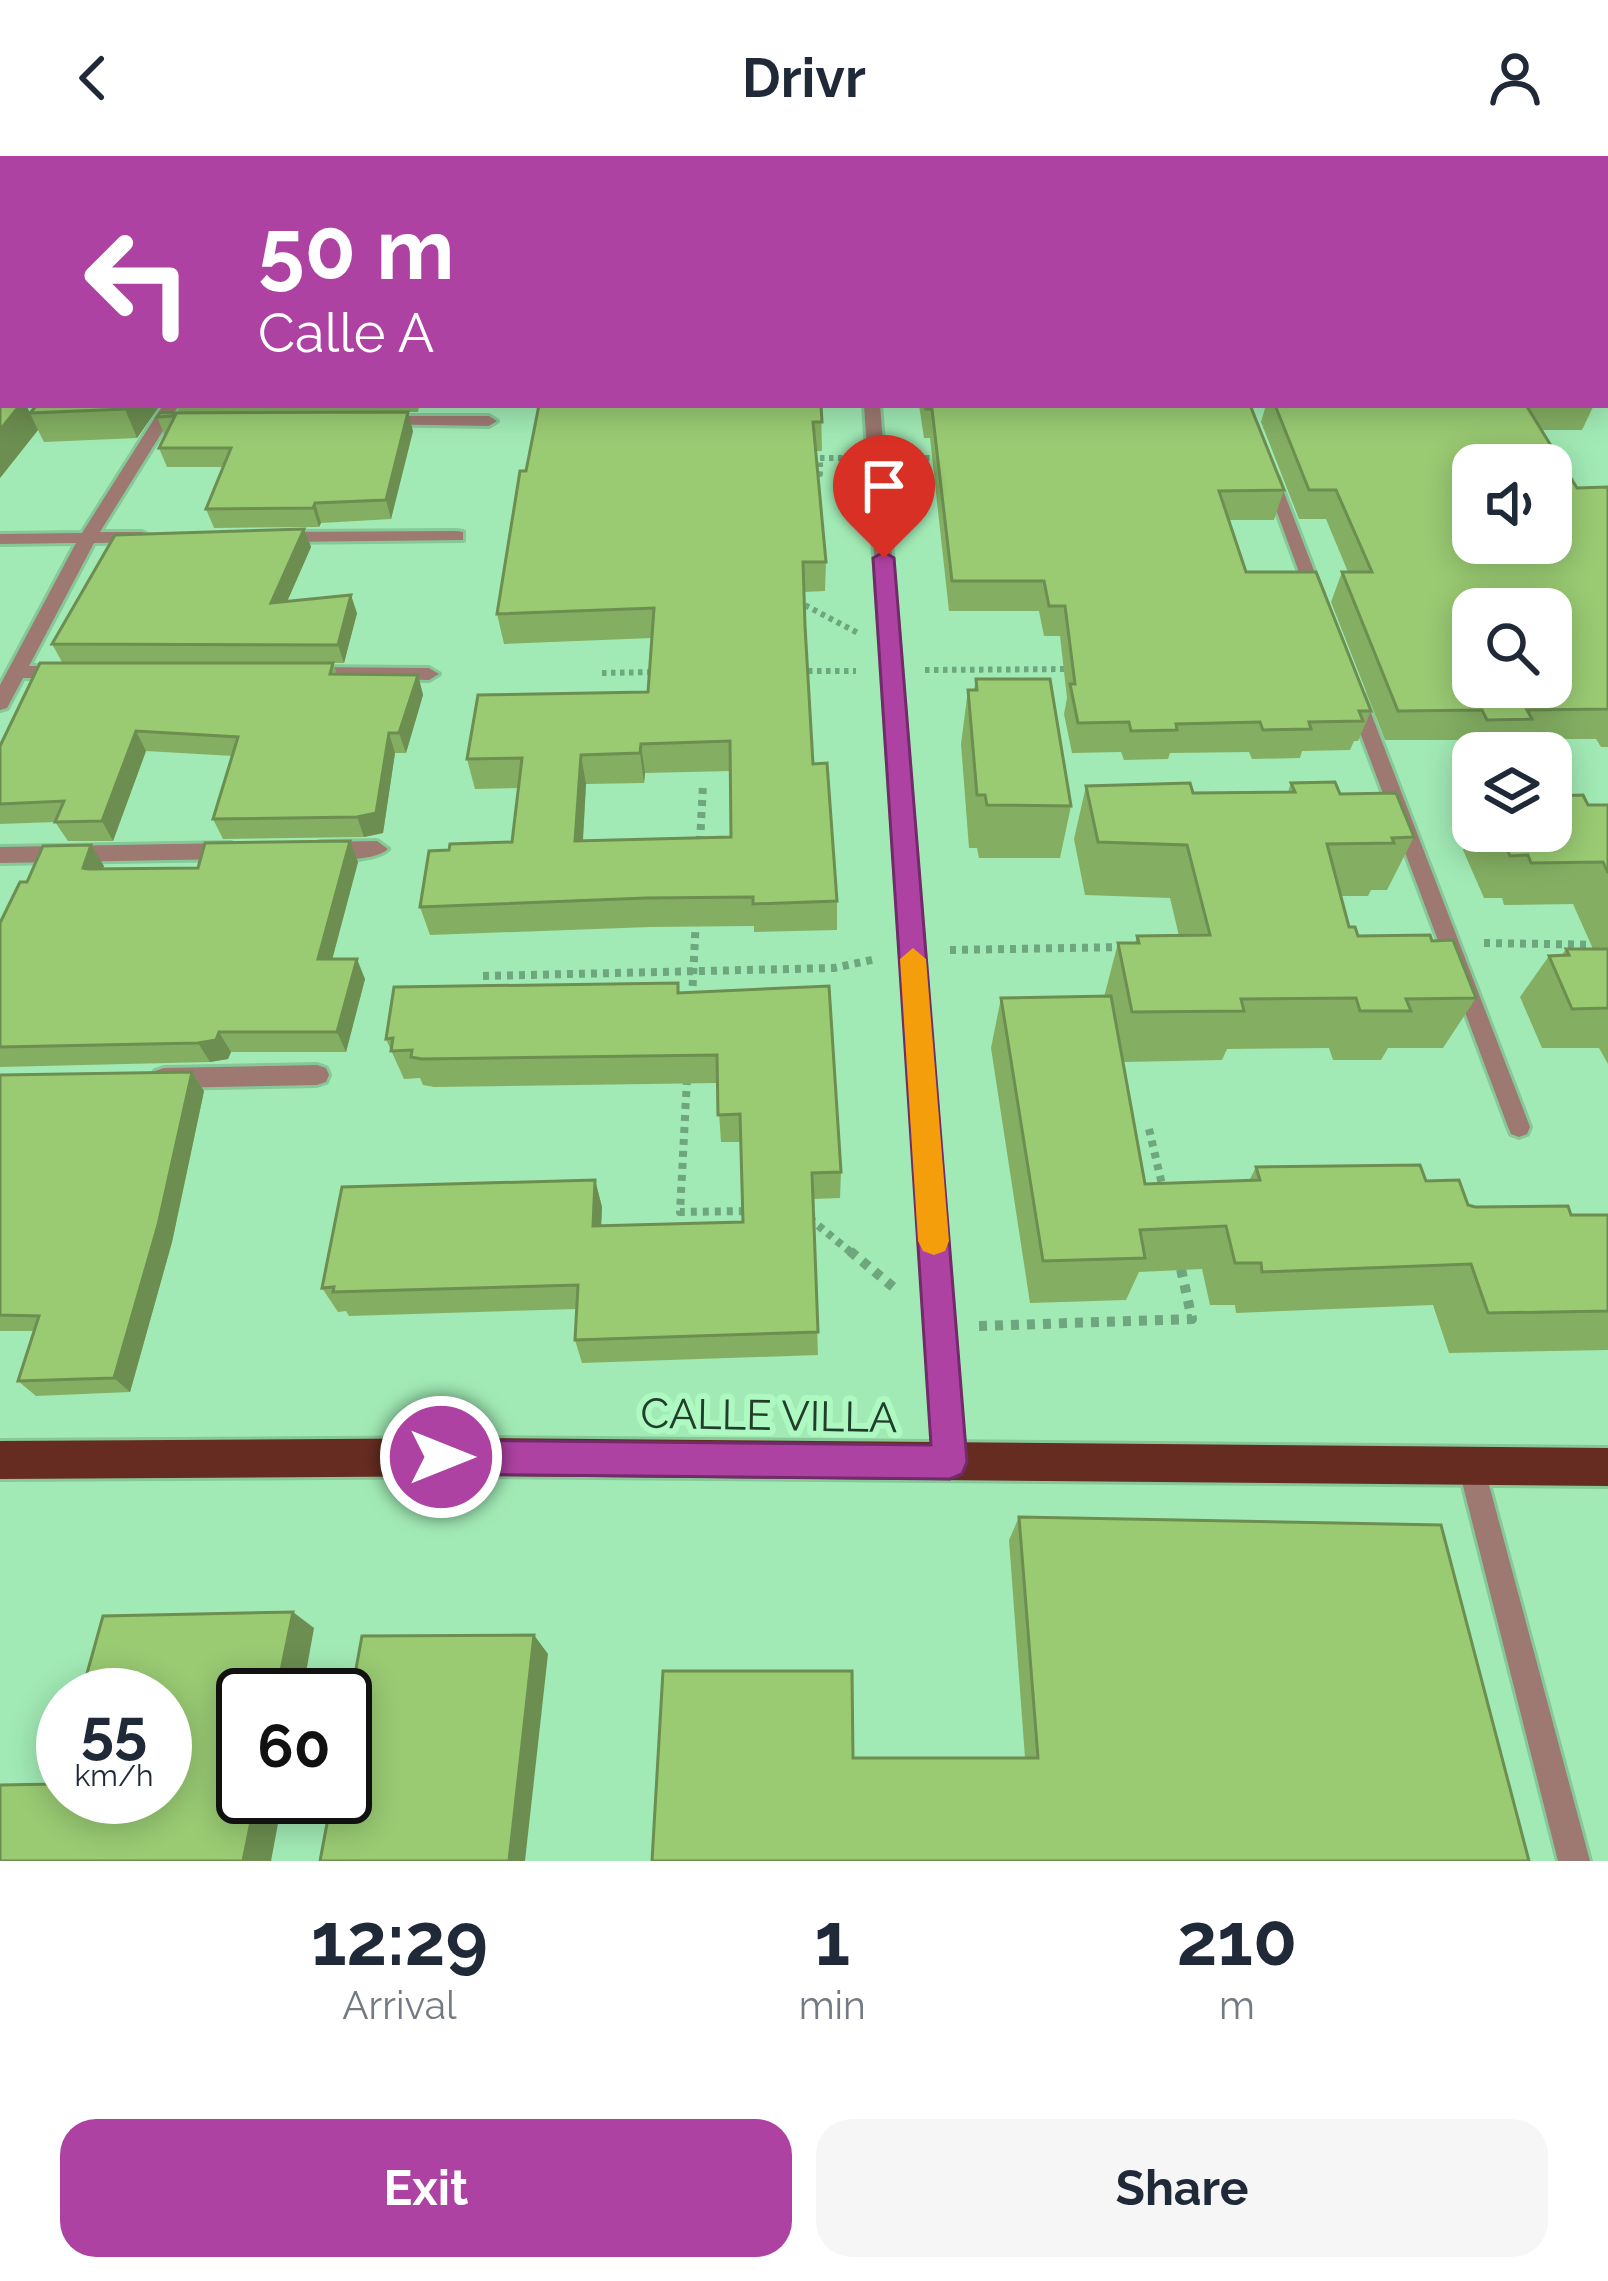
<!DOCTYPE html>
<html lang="en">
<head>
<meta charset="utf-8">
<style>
	body { margin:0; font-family:Raleway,sans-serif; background:#f6f6f7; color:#1f2937; height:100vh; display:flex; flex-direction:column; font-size:45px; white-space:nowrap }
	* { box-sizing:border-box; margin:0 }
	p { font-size:39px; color:#747a83 }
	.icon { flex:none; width:66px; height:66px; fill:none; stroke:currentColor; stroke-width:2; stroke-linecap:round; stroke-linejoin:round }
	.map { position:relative; height:1705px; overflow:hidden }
	.details { display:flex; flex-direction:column; background:#fff; flex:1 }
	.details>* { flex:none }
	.guide { position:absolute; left:0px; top:0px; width:1608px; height:252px; box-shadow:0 6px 30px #0003; background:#ae42a2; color:#fff; overflow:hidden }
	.buttons { position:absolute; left:1452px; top:288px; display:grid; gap:24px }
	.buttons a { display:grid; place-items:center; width:120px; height:120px; border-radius:24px; background:#fff; box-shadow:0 6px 30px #0003; font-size:60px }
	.speed { position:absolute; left:36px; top:1512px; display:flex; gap:24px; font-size:60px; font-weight:700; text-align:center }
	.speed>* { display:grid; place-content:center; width:156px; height:156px; border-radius:50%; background:#fff; box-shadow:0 6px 30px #0003; line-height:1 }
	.speed small { font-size:30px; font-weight:400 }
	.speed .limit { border:6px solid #111; border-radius:18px; background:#fff; color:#111 }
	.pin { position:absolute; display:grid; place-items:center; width:102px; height:102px; color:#fff; margin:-123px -51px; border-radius:50% 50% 50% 0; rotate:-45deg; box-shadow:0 0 12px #0007 }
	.pin .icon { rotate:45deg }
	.me { position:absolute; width:132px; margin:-66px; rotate:90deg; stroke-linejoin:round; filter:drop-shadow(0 0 9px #0008) }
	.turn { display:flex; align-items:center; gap:42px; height:252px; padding:0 60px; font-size:54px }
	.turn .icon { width:156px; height:156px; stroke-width:2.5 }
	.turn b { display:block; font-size:84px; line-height:102px }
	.eta { display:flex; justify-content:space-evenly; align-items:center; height:204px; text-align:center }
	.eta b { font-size:72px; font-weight:700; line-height:84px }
	.button { display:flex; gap:24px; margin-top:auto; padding:24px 60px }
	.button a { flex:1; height:138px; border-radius:36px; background:#ae42a2; color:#fff; font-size:48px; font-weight:700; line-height:138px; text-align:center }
	.button a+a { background:#f6f6f7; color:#1f2937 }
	header { display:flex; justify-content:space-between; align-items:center; height:156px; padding:0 60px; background:#fff; font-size:54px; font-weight:700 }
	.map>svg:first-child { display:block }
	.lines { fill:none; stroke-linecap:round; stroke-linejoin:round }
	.service-casing { stroke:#87c899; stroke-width:6 }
	.minor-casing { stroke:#87c899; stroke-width:6 }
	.primary-casing { stroke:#87c899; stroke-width:6 }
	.path-far2 { stroke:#6ea67d; stroke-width:6; stroke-dasharray:4.5 4.5; stroke-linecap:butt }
	.path-far1 { stroke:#6ea67d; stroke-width:8; stroke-dasharray:6 6; stroke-linecap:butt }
	.path { stroke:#6ea67d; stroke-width:10; stroke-dasharray:8 8; stroke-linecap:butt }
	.service { fill:#9d7972; fill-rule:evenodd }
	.minor { fill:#9d7972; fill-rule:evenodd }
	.primary { fill:#672c21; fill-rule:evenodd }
	.wall { fill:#84af63; fill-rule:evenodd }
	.shaded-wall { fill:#6c8e50 }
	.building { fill:#9acb73; stroke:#6c8e50; stroke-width:3; fill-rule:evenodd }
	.route { fill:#ae42a2; stroke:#712b69; stroke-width:3 }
	.slow { fill:#f59e0b }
	.labels { text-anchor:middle; stroke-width:12; stroke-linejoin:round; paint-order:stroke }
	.near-street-label { font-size:42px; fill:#203e29; stroke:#aef8c2 }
</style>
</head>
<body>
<header><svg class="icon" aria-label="back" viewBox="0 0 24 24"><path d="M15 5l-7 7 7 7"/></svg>Drivr<svg class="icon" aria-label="person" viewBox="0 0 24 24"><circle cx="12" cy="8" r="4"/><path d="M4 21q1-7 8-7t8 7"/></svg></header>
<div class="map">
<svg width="1608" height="1705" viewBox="0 0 1608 1705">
	<rect width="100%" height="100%" fill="#a1eab5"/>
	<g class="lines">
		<defs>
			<path id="service" d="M1271,317L1278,321L1323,438L1321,441L1315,443L1307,438L1264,321Z
				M1355,533L1364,539L1530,971L1527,978L1519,981L1511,978L1508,971L1346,539Z
				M1471,1297L1480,1301L1484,1310L1590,1705H1558L1458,1310L1462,1301Z"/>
			<path id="minor" d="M0,191H3L0,204Z
				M163,249H179L100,376H142L151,381L142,386L94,387L29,510H67L77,516L67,522H23L7,552L0,554V529L76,387L0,388V378L82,377Z
				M864,249H880L965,1306L961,1317L950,1321L939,1317L935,1306Z
				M377,260H489L497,265L489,270L371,268L369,265Z
				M457,375L463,376V384L279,386L270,381L279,376Z
				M306,511L429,512L439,518L429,524L299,521L296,517Z
				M377,685L388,693C374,706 323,707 309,694L320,686Z
				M231,687L242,695L231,703L0,707V691Z
				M317,909L326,912L329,919L326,926L317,929L164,932L155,929L152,922L155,915L164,912Z"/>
			<path id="primary" d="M1450,0H1466L1468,3H1452Z
				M1605,204L1608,205V220L1605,219Z
				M485,1282L1608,1292V1330L485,1320L0,1323V1285Z"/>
		</defs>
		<use href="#service" class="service-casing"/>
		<use href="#minor" class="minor-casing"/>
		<use href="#primary" class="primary-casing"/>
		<path class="path-far2" d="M907,302H940
			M809,318H820V302H844
			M907,326H940
			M797,445L858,477
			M925,514L1072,513
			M799,515H856
			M602,517L658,516"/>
		<path class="path-far1" d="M700,686L703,629
			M1484,787L1608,789
			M950,794L1127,791
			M483,820L834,812L876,803
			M692,842L696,761
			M687,923L680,1056L748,1055
			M1149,973L1164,1037
			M809,1062L853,1098"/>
		<path class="path" d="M850,1095L899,1136
			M979,1170L1192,1163L1179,1104"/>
		<use href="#service" class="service"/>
		<use href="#minor" class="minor"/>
		<use href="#primary" class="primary"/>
	</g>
	<path class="wall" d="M1513,0H1608V126L1605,122V3H1515Z
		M26,249L30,257L160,249L137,282L44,286L38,274L0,322Z
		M176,249H432V251H419L418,256H179Z
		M821,249L822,295H816L826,406L825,435L804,436L813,608L837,745V774L754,776V770L650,771L430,779L420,751L449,694L512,686L518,632L475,633L467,603L648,536L652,482L504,488L497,458L526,315ZM731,615V681L583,685L586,628L644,627L645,617Z
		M919,249H1250L1284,334L1274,364H1228L1246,416L1371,555L1358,585H1354L1350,594L1302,595L1300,602L1252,603L1249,596L1170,597L1168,603L1124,604L1121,596L1072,597L1064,558L1067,542L1060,480H1044L1039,455H949L930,282H924Z
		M1266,249H1594L1582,274H1541L1577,332L1608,331V591H1601L1596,583H1521L1515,593L1471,594L1466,584H1385L1331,446L1342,416H1348L1326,363H1299L1261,266Z
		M160,257L413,275L391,363L321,367L319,371L214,372L206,353L223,311H167L159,292L165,280L157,261Z
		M304,373L311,391L287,446L357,457L344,507H333L337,518L418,519L423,539L406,597H395L383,677L364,681L223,683L213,663L233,600L146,595L113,685H68L55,666L0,668V590L62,506L52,488Z
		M976,523L1071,650L1060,702H979L977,692H969L961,588L968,534H974Z
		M1291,627L1340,638L1414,681L1387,734H1371L1368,740H1341L1349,771L1358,780L1432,785L1476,842L1443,892H1388L1381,904H1333L1329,892L1227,893L1222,904L1123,906L1145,1028L1249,1025L1256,1011L1426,1025L1468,1049L1475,1051L1571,1059H1608V1194L1449,1197L1433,1149L1236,1157L1235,1149H1210L1202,1113L1139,1116L1126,1144L1030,1147L991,892L1001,842L1104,841L1118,787H1135L1137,780H1179L1170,742L1085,739L1074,683L1086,630L1193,637L1288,636Z
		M1588,649H1608V908L1599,892H1542L1520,841L1549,800H1561L1566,793H1593L1573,748L1504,749L1502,742H1484L1463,694L1474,675H1551Z
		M358,706L332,803L365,823L346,896H231L228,903L210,906L0,911V767L27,726L104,710L103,713L198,712Z
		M680,837L841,1016L840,1042L813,1043L818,1199L582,1207L575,1184L577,1153L349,1160L346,1155L338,1156L322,1132L595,1024L602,1051L601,1069L743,1066L741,986H721L717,927L434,931L423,929L420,922L404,923L386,883Z
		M192,916L204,935L172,1086L130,1236L36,1240L18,1225L34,1175H0V919Z
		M1019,1361L1529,1705L853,1602H1025L1009,1384Z"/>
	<path class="shaded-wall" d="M272,0H298L296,3H270Z
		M3,136V180L0,184V139Z
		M20,249H26L38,274L0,322V274Z
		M127,249H160L137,282L125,253Z
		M408,256L413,275L391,363L386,344Z
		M315,347L321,367L319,371L313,352Z
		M304,373L311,391L278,466L271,447Z
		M351,439L357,457L344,507L338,489Z
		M418,519L423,539L406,597L399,577Z
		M136,575L146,595L113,685L102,665Z
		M389,577L395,597L383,677L364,681L357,661Z
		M641,588L645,617L644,627L640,597Z
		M581,599L586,628L581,714L575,685Z
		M350,685L358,706L327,823L318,803Z
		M91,689L104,710L96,732L83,712Z
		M357,803L365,823L346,896L337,876Z
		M219,876L231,896L228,903L210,906L198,887Z
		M192,916L204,935L172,1086L130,1236L114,1222Z
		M595,1024L602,1051L600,1095L593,1070Z
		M293,1456L314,1472L302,1539H276Z
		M534,1479L548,1498L525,1705H509Z
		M256,1641H283L271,1705H243Z"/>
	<path class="building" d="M0,0H272L270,3H3V136L0,139Z
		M366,0H700L699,3H365Z
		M1040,0H1151L1153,3H1041Z
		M1534,0H1608V95L1605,92V3H1536Z
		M0,245H3V249H20L0,274Z
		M37,249H127L125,253L30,257Z
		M539,249H821L822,266H813L826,406H803L805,470L813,608L827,607L837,745L753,748V741L646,742L420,751L429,695L449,694L450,688L512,686L522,602L467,603L478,539L648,536L654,452L497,458L520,315H526ZM730,585L731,681L575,685L581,599L640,597L641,588Z
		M925,249H1250L1284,334L1219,335L1246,416H1316L1371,555H1359L1363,565L1309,566L1311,573L1263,574L1260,566L1176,568L1177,574L1131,575L1129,566L1078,567L1070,528H1075L1065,450H1049L1044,425H952L932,253H926Z
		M1275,249H1526L1577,332L1608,331V553L1527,554L1532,563L1487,564L1482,554L1398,555L1342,416H1372L1336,334H1309ZM1473,309H1551V387H1473ZM1473,453H1551V531H1473Z
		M408,256L386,344L315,347L313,352L206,353L231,292H159L175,260L157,261L160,257Z
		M304,373L271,447L351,439L338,489L52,488L115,379Z
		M40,507H333L330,518L418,519L399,577H389L376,657L357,661L213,663L238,581L136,575L102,665L55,666L64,645L0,648V590Z
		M976,523H1050L1071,650L987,649L985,639H977L968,534H977Z
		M1335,626L1340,638L1396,637L1414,681L1392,682L1394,687L1327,688L1349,771H1355L1358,780L1430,779L1432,785L1453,784L1476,842L1406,843L1411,855H1360L1356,842L1241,843L1244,855L1132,856L1118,787H1139L1137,780L1210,779L1187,689L1098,686L1086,630L1190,627L1193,637L1295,636L1291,627Z
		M1583,639L1588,649H1608V717L1603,706L1531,707L1528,699L1510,700L1499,675H1551V640Z
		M350,685L318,803H357L337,876H219L216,884L198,887L0,891V767L20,726H27L43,690L91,689L83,712L88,713L198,712L205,687Z
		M1566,793H1608V852L1572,853L1549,800L1569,799Z
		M678,827V837L829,830L841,1016L812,1017L818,1176L575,1184L578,1129L333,1136L334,1131L322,1132L342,1031L595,1024L593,1070L743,1066L740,958L718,959L717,899L422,903L411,901L412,894L391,895L393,882L386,883L394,831Z
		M1111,840L1145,1028L1260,1024L1256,1011L1420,1009L1426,1025L1459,1024L1468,1049L1475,1051L1568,1050L1571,1059H1608V1155L1488,1157L1471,1108L1262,1116L1261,1107H1235L1226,1070L1140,1074L1145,1102L1043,1105L1001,842Z
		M192,916L158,1069L114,1222L18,1225L39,1160L0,1159V919Z
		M1019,1361L1441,1369L1529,1705H652L663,1515H852L853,1602H1038Z
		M293,1456L276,1539H243V1641H256L243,1705H0V1629L57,1628L63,1605V1641H165V1539H81L103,1460Z
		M534,1479L509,1705H320L332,1641H345V1573L362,1480Z"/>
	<path class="route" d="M884,396L894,402L967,1306L962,1318L950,1323L441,1318L429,1313L424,1301L429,1289L441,1284L931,1289L873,402Z"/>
	<path class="slow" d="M913,792L926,803L949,1085L945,1095L934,1099L923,1095L918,1085L900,803Z"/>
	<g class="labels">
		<g class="near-street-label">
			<text transform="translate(769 1259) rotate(1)" y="15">CALLE VILLA</text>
		</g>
	</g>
</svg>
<div class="buttons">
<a><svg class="icon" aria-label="sound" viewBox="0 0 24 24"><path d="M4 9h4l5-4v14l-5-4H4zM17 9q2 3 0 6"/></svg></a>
<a><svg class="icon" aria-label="search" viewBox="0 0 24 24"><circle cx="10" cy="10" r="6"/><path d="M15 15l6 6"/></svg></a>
<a><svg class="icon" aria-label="layers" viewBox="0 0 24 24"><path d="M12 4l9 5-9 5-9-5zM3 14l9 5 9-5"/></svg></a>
</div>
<div class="speed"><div>55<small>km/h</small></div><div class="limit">60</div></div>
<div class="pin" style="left:884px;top:402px;background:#d93025"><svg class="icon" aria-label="arrive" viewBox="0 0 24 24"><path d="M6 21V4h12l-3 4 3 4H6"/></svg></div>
<svg class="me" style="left:441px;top:1301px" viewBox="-20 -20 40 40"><circle r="17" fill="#ae42a2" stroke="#fff" stroke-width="3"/><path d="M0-11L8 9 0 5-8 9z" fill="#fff"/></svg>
<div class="guide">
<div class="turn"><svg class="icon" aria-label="left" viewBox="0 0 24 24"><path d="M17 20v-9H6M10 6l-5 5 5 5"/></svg><div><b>50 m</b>Calle A</div></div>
</div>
</div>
<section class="details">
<div class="eta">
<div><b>12:29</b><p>Arrival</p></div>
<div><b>1</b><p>min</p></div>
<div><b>210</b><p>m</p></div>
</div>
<div class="button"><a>Exit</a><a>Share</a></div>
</section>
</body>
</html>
